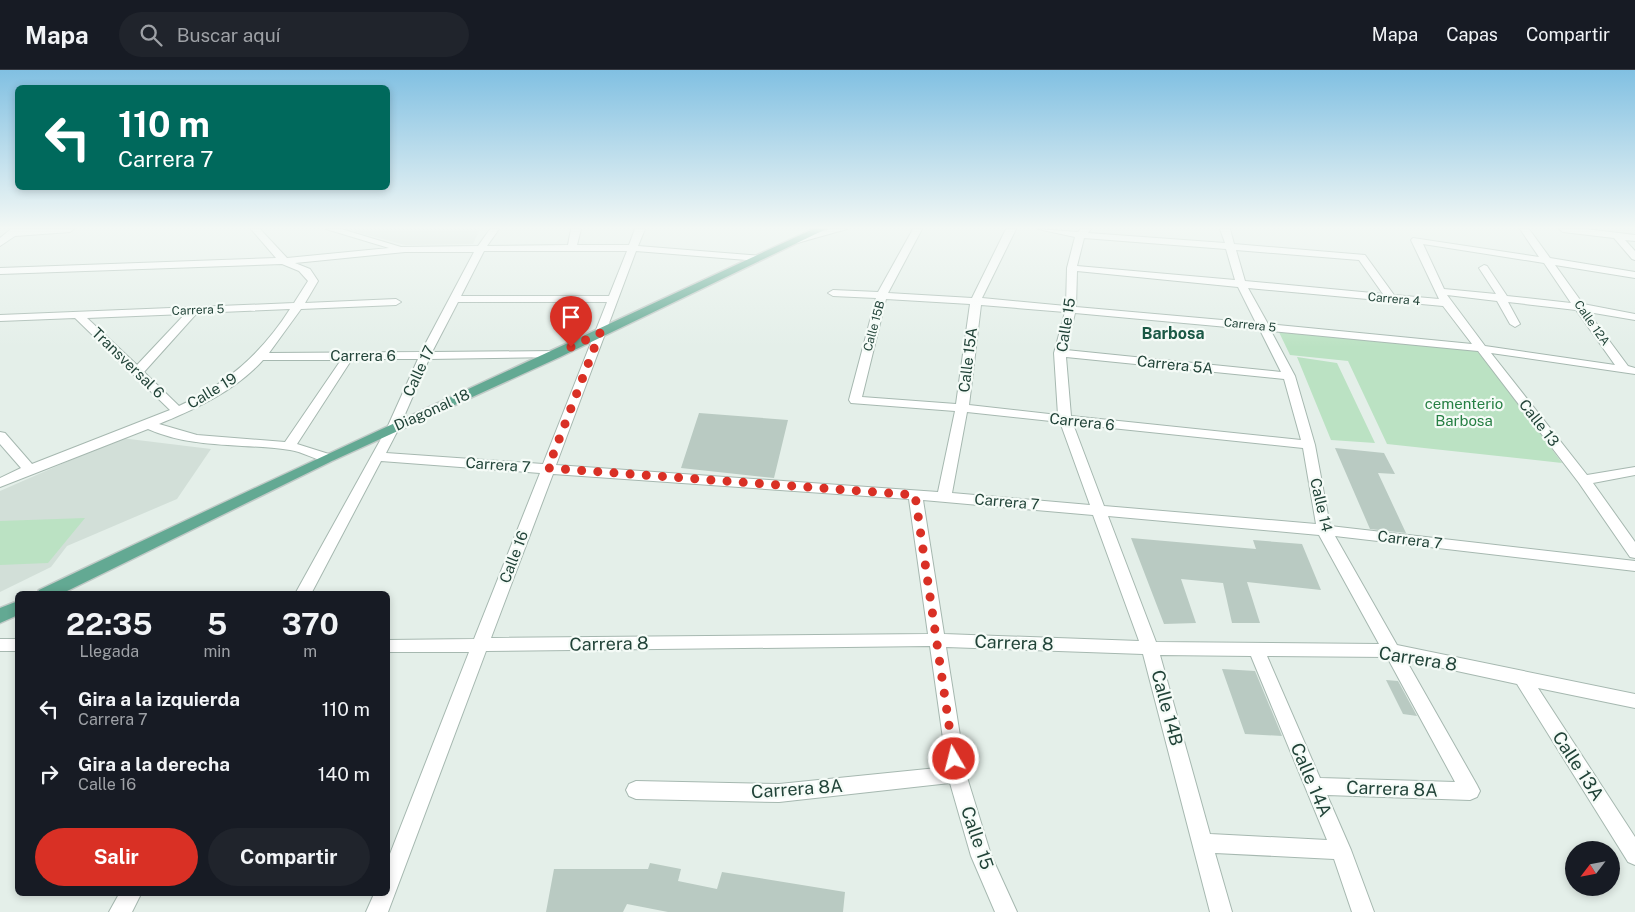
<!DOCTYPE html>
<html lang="es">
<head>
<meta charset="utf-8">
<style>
	body { margin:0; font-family:"Public Sans",sans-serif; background:#20242c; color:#f1f3f6; height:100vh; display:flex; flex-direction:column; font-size:19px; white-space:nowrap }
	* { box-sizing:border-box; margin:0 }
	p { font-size:16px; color:#9ea1a6 }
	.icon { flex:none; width:28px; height:28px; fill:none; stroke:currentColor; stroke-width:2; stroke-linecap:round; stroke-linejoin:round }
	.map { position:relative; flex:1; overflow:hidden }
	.drawer { position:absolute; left:15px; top:521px; width:375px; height:305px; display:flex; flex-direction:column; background:#171b24; border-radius:8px; box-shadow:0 2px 8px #0003 }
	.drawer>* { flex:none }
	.top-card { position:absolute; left:15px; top:15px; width:375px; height:105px; border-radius:8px; box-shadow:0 2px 8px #0003; background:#00695c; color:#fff; overflow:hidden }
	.needle { width:32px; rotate:238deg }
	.fabs { position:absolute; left:1565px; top:771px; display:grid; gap:10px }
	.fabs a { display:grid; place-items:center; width:55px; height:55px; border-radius:50%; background:#171b24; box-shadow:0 2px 8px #0003; font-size:25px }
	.pin { position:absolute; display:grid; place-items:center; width:42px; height:42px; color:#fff; margin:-51px -21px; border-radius:50% 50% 50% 0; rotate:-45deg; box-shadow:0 0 5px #0007 }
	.pin .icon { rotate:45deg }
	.me { position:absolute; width:55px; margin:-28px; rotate:352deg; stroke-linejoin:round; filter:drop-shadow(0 0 4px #0008) }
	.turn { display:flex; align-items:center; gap:18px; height:105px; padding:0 20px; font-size:22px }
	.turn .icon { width:65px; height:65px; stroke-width:2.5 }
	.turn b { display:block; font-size:35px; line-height:42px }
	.eta { display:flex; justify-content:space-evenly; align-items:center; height:85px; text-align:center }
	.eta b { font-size:30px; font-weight:700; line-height:35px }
	.action { display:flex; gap:10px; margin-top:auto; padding:10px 20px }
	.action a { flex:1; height:58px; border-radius:30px; background:#d93025; color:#fff; font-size:20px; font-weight:700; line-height:58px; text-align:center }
	.action a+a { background:#20242c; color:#f1f3f6 }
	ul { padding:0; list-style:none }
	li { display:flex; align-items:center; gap:15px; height:65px; padding:0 20px }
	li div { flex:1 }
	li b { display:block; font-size:19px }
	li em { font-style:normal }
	header { display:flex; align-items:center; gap:30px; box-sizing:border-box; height:70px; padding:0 25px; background:#171b24; border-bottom:1px solid #363941 }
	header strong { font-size:24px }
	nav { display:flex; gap:28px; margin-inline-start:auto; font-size:18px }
	.search { width:350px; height:45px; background:#20242c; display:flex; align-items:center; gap:12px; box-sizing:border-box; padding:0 18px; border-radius:28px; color:#9ea1a6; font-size:19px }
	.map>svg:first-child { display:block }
	.built { fill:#d2dfd8 }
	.green { fill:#bbe2c3 }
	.building { fill:#b9cac2 }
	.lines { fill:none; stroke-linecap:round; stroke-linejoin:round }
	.minor-casing { stroke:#a6b8b0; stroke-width:2 }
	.primary-casing { stroke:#c1cac7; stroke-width:3 }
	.minor { fill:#fff; fill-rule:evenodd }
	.primary { fill:#63a993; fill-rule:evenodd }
	.route { stroke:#d93025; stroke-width:9; stroke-dasharray:0 16.2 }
	.labels { text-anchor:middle; stroke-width:4.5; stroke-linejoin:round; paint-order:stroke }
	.far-street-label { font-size:12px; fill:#214338; stroke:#f5fbf7 }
	.street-label { font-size:15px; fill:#214338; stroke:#f5fbf7 }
	.park-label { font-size:15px; fill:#267f43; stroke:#f5fbf7 }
	.far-district-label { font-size:16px; font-weight:bold; fill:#1a5845; stroke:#f5fbf7 }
	.near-street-label { font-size:18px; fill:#214338; stroke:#f5fbf7 }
</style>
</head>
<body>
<header>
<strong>Mapa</strong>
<div class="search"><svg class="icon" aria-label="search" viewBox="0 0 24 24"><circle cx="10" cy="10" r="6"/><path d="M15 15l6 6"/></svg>Buscar aquí</div>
<nav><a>Mapa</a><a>Capas</a><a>Compartir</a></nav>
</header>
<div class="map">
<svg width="1635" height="842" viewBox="0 0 1635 842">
	<rect width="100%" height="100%" fill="#e4efe9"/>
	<path class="built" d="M345,159H480L473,174L405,175Z
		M121,368L211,379L177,429L67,476L51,497L0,522V421Z"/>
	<path class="green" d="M1278,260L1476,280L1501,309L1562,393L1387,374L1348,291L1290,285Z
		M1297,287L1337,293L1375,373L1331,370Z
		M85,448L48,493L0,495V451Z"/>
	<path class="building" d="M699,343L788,350L774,408L681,398Z
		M1335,378L1384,383L1395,404L1378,403L1406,463L1370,459Z
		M1131,468L1256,479L1253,470L1302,474L1321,520L1247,512L1260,553H1232L1223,513L1181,509L1196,553L1164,554Z
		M1222,599L1255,601L1282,666L1245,664Z
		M1386,610L1398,611L1417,646L1403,644Z
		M650,793L681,799L678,811L717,819L722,802L845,822L843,842H668L627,834L623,842H546L554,799H648Z"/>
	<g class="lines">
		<defs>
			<path id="minor" d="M11,159H74L70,162L15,166L0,176V168Z
				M251,159H260L287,188L389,178L326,159H341L401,177L478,176L490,159H499L487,176L568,175L571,159H581L577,175H629L635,159H645L638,176L762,186L764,188L759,191L636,181L556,395L938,422L955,341L851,333L849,330L876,228L833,226L828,223L833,220L878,222L913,159H922L888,223L972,228L1006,159H1016L982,228L1066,236L1067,198L1075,167L1038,159L1078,162L1081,159H1091L1088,163L1225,173L1220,159H1230L1234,174L1365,185L1394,225L1439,229L1411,170L1413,168L1539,187L1520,159H1529L1550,188L1635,202V208L1555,195L1583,234L1635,244V250L1588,242L1628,296L1635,298V304L1491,283L1587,405L1635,397V405L1593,413L1635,472V488L1630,487L1579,413L1478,281L1271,261L1295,306L1315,375L1330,456L1635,491V501L1335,466L1397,575L1635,624V638L1538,618L1635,767V795L1628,792L1517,614L1406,590L1477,715L1480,721L1477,727L1470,730L1327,725L1351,780L1374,842H1352L1334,789L1215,783L1232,842H1210L1143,584L946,577L966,704L991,785L1017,842H995L971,786L950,713L779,732L636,729L629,726L626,720L629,714L636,711L779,714L947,697L930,576L486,581L388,842H366L374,824H388V789L469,582H388V570L474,569L540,403L381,391L311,524H295L387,358L418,289H352L297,374L332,385L334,388L332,391L327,392C314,389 303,382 290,380C242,373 193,379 148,359L0,417V408L21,398L0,374V362L5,363L32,394L170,340L75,248L0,251V245L294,233L308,211L299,201L282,194L0,204V198L276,188ZM1084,168L1226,179L1235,210L1077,196ZM1423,174L1544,193L1571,233L1507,226L1487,196L1484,195L1479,198L1496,224L1444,219ZM1236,180L1359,190L1383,224L1245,211ZM484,181H627L609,226H461ZM405,182H474L421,282L269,283L301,239L396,235L401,232L396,229L305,233L318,211L310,199L295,193ZM1077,201L1238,217L1256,253L1076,237ZM1248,218L1443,236L1472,274L1268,254ZM1447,225L1497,231L1510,254L1515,257L1520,254L1508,232L1576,240L1615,295L1485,276ZM886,229L970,234L956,334L862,327ZM458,232H607L543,394L386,383L399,358L429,289L556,287L562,284L556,281L432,282ZM981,235L1065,242L1054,283L1058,345L969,335ZM290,239C262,283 227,314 179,336L144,302L197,243ZM1075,243L1260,260L1281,302L1066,280ZM185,244L137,295L87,248ZM1066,287L1284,309L1301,370L1071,346ZM263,290H341L285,372L197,365L159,354C196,339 236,320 263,290ZM967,342L1060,352L1090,435L952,423ZM1073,354L1303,378L1316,454L1104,436ZM553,404L909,429L928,564L491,568ZM923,430L1093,445L1139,571L944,564ZM1108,446L1319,465L1379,574L1156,572ZM1160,585L1251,586L1327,770L1210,764ZM1267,586L1387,587L1455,712L1320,708Z
				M831,159H847L797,173L792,170Z
				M1559,159H1586L1635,165V171L1625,170L1635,181V190L1632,189L1614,168L1563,162Z
				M0,569H18V581H0Z
				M119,824H141L132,842H109Z"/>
			<path id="primary" d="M813,159H826L560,287L332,391L61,524H37L39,520C296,397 555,280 813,159Z
				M18,531V545L0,553V538Z"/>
		</defs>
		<use href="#minor" class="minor-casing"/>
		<use href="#primary" class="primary-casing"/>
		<use href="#minor" class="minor"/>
		<use href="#primary" class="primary"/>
	</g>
	<linearGradient id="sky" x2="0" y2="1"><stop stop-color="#81c0e2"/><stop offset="0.57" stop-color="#f3f8f5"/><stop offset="1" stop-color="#f3f8f5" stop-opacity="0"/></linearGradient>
	<rect width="1635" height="277" fill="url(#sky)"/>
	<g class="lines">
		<path class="route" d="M571,277L600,263L548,398L915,425L954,689"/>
	</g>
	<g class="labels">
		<g class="far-street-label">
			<text transform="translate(1394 229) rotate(5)" y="4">Carrera 4</text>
			<text transform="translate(198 240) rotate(-2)" y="4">Carrera 5</text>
			<text transform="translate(1592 253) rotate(55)" y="4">Calle 12A</text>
			<text transform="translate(1250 255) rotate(6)" y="4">Carrera 5</text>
			<text transform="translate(874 256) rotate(-75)" y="4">Calle 15B</text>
		</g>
		<g class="street-label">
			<text transform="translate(1066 255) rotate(-81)" y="5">Calle 15</text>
			<text x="363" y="291">Carrera 6</text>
			<text transform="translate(968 290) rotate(-83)" y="5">Calle 15A</text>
			<text transform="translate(128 293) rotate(44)" y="5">Transversal 6</text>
			<text transform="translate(1175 295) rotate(6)" y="5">Carrera 5A</text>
			<text transform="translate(419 301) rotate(-65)" y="5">Calle 17</text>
			<text transform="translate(212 321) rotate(-31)" y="5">Calle 19</text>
			<text transform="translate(432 340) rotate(-24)" y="5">Diagonal 18</text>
			<text transform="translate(1082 352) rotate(6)" y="5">Carrera 6</text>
			<text transform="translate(1539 353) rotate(52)" y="5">Calle 13</text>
			<text transform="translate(498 395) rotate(4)" y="5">Carrera 7</text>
			<text transform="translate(1007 432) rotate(5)" y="5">Carrera 7</text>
			<text transform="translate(1321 435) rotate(77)" y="5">Calle 14</text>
			<text transform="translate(1410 470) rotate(7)" y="5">Carrera 7</text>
			<text transform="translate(514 487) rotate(-69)" y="5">Calle 16</text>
		</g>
		<g class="park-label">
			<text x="1464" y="339">cementerio<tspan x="1464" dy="17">Barbosa</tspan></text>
		</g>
		<g class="far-district-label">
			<text x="1173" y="269">Barbosa</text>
		</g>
		<g class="near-street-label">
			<text transform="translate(1014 573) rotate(2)" y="6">Carrera 8</text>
			<text transform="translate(609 574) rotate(-1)" y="6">Carrera 8</text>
			<text transform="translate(1418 589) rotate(9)" y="6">Carrera 8</text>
			<text transform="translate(1167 638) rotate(75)" y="6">Calle 14B</text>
			<text transform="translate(1578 696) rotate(57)" y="6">Calle 13A</text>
			<text transform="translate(1311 710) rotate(67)" y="6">Calle 14A</text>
			<text transform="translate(797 719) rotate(-4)" y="6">Carrera 8A</text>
			<text transform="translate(1392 719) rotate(2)" y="6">Carrera 8A</text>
			<text transform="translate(977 768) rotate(71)" y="6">Calle 15</text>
		</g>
	</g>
</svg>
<div class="fabs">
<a><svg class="needle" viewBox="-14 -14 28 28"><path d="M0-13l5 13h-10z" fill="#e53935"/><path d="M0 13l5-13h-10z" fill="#9ea1a6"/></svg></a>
</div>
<div class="pin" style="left:571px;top:277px;background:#d93025"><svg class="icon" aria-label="arrive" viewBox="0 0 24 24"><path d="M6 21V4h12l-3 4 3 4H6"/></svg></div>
<svg class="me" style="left:954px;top:689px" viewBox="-20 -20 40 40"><circle r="17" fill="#d93025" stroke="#fff" stroke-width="3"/><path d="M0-11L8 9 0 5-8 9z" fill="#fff"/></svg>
<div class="top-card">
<div class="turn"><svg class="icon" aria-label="left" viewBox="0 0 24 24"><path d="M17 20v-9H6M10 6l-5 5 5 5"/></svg><div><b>110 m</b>Carrera 7</div></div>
</div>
<section class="drawer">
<div class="eta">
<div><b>22:35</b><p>Llegada</p></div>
<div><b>5</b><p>min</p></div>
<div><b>370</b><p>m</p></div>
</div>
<ul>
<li><svg class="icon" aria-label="left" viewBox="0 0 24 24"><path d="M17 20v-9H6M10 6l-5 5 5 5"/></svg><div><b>Gira a la izquierda</b><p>Carrera 7</p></div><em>110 m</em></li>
<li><svg class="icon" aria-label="right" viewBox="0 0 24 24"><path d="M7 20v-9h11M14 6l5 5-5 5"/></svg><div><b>Gira a la derecha</b><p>Calle 16</p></div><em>140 m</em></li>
</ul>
<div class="action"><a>Salir</a><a>Compartir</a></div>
</section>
</div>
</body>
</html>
